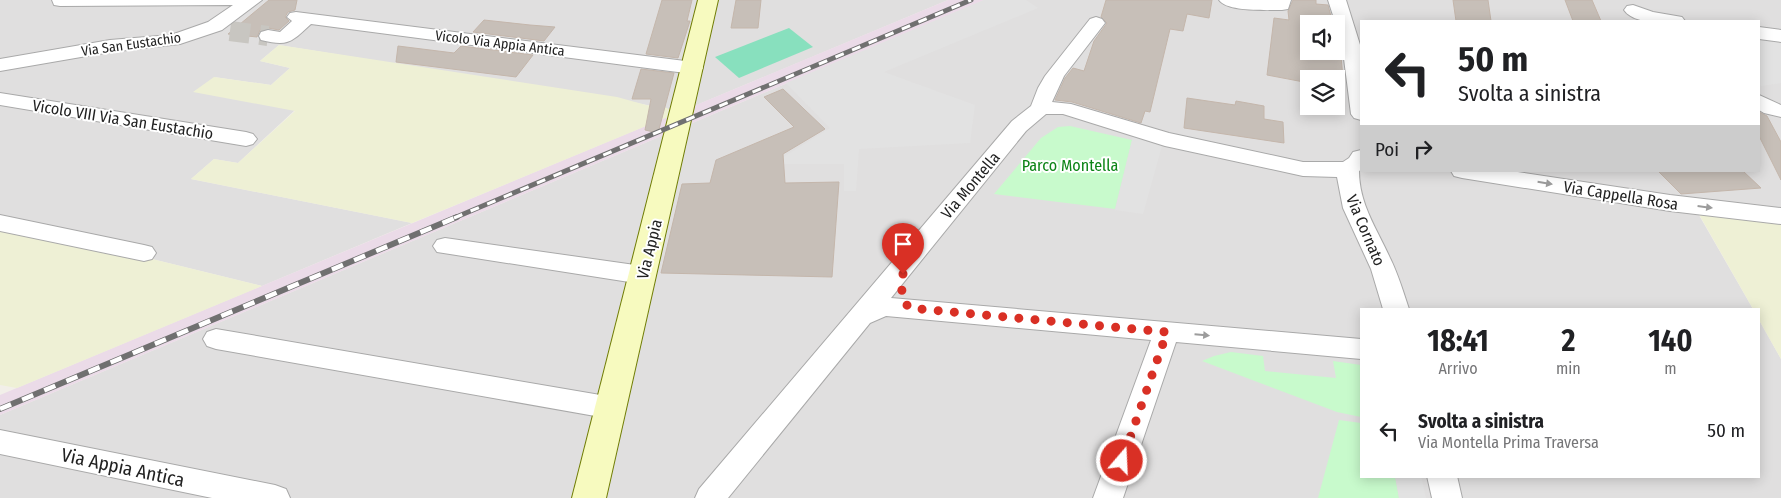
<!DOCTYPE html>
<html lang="it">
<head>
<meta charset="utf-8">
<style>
	body { margin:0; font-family:"Fira Sans Condensed",sans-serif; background:#f2f2f2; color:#202124; height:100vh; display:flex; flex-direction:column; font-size:19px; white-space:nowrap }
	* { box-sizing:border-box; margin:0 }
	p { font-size:16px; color:#757577 }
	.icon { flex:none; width:28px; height:28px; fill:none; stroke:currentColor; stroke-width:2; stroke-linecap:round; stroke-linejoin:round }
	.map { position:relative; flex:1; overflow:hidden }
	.panel { position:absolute; left:1360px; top:308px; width:400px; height:170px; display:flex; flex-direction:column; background:#fff; border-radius:0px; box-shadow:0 2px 12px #0003 }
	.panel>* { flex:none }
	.guide { position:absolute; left:1360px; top:20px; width:400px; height:152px; border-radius:0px; box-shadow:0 2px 12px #0003; background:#fff; color:#202124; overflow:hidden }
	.controls { position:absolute; left:1300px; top:15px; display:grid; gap:10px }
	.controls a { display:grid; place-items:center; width:45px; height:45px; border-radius:0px; background:#fff; box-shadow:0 2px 12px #0003; font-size:25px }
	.pin { position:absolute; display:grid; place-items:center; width:42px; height:42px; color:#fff; margin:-51px -21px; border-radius:50% 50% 50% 0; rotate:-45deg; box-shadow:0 0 5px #0007 }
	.pin .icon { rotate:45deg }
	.me { position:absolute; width:55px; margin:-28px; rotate:19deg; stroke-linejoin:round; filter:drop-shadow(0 0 4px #0008) }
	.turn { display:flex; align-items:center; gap:18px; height:105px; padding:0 15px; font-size:22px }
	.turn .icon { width:65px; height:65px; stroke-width:2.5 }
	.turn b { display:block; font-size:35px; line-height:42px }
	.then { display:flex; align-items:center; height:48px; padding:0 15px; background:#0003; gap:10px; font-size:19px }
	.eta { display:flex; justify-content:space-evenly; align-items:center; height:85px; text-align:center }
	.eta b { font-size:30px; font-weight:700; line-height:35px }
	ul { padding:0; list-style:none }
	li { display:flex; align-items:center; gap:15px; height:75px; padding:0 15px }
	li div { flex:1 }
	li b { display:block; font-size:19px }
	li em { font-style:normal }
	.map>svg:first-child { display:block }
	.residential { fill:#e0dfdf; fill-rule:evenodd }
	.industrial { fill:#ebdbe8 }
	.farmland { fill:#eef0d5 }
	.park { fill:#c8facc }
	.pitch { fill:#88e0be }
	.parking { fill:#e2e2e2 }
	.building { fill:#c7bfb8; stroke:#c4b6ab }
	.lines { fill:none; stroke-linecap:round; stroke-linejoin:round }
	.street-tunnel { stroke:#c8c6c1; stroke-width:20; stroke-dasharray:20 10; stroke-linecap:butt }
	.street-casing { stroke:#a9a9a9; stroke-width:2 }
	.secondary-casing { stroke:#707d05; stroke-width:2 }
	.street { fill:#fff; fill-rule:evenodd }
	.secondary { fill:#f7fabf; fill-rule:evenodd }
	.rail-far1-casing { stroke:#707070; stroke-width:5 }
	.rail-casing { stroke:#707070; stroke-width:6 }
	.rail-far1 { stroke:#fff; stroke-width:3; stroke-dasharray:9; stroke-linecap:butt }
	.rail { stroke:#fff; stroke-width:4.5; stroke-dasharray:12; stroke-linecap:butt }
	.oneway { fill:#9c9c9c }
	.route { stroke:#d93025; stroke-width:9; stroke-dasharray:0 16.2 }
	.labels { text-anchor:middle; stroke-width:4; stroke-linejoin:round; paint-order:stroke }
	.far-street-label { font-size:14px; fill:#222; stroke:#fff }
	.street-label { font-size:16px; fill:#222; stroke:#fff }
	.park-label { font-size:16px; fill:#0c8416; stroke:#fff }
	.near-street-label { font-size:19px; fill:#222; stroke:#fff }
</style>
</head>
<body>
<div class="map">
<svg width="1781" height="498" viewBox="0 0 1781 498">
	<rect width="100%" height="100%" fill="#f2efe9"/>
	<path class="residential" d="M0,0H948L675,114L657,107L632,102L279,45L260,61L290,68L271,85L214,77L295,110L238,163L214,159L191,179L412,223L262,286L152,259L0,228Z
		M984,0H1781V220L1696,210L1753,309H1361V476H1759V320L1781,359V498H0V415ZM1361,21H1759V171H1361ZM1309,24H1336V51H1309ZM1309,79H1336V106H1309Z"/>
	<path class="industrial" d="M948,0H984L0,415V395Z"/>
	<path class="farmland" d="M279,45L617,97L646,105L667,108L675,114L412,223L191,179L214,159L238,163L295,111L193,92L214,77L271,85L290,68L260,61Z
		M1696,209L1781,220V359L1759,320V309H1753Z
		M0,228L152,259L262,286L17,388L0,385Z"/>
	<path class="park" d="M1070,126L1132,140L1115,209L994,194L1041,138L1058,127Z
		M1231,352L1263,356L1265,371L1336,378L1333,361L1361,365V417L1337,412L1202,361L1214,356Z
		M1339,420L1361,423V476H1395L1399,498H1318Z"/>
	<path class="pitch" d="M789,28L813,47L739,78L715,57Z"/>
	<path class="parking" d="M984,0H1026L1038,8L884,72L975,105L970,143L859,149L856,191H844V164H772L830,128L786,83Z
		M1759,35L1781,38V83L1761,86L1759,84Z
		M1134,132L1163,142L1143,214L1115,210Z
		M1395,476H1421L1426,498H1399Z"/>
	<path class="building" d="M269,0H297L295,10L288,12L285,17L289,21L279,30L268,28L260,30L257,37L228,34Z
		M662,0H692L687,21H690L678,58L646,54Z
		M736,0H761L758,28H731Z
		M1106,0H1212L1209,18L1187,14L1183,31L1170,29L1150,112L1145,111L1141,123L1072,102L1055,100L1065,78L1073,68L1084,71L1094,41L1107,23L1101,17Z
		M1293,0H1316V4L1328,5L1333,24H1309V51H1336V40L1337,44L1340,45L1344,89L1336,88V79H1309V83L1267,75L1274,18L1289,20L1288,11Z
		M1453,0H1488L1491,21H1456Z
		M1565,0H1592L1601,21H1573Z
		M484,20L530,25L555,27L544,41L473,32Z
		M398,46L454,53L461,46L533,55L516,77L396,62Z
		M641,69L674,73L658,133L645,130L651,99H632Z
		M783,89L825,129L783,154L785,183L839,182L832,277L661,273L682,184L710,183L716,160L794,127L764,97Z
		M1187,98L1235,105L1236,101L1264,106V119L1283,122L1284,143L1184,128Z
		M1759,112L1767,116L1781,142V180L1759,136Z
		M1658,171H1743L1761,188L1681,194Z"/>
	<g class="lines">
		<path class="street-tunnel" d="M230,31L268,36"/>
		<defs>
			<path id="street" d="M52,0H262L222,30L180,44L110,52L0,71V59L110,40L171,35L208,22L233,5L60,6L54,5Z
				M1219,0H1291L1288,9L1282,10C1268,10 1227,12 1219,0Z
				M1328,0H1346L1361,48V120L1354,118L1351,114L1342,43Z
				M1633,5L1653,12L1682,17L1685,21C1668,22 1635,26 1624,10L1627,6Z
				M296,12L693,62L700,64L703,68L700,72L693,74L311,24C291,42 289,47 261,40L259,36L261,32L268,30L280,32L292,21L287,17L290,13Z
				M1096,17L1102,19L1105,23L1064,76L1052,102L1071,104L1169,133L1303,162H1343L1349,158L1353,152L1361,150V170L1359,171C1359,204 1377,229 1390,258C1398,274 1403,291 1409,309H1383L1371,269L1343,208L1337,177L1303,176L1165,146L1063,114H1046L1026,131L891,298L1361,339V359L1176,342L1123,498H1093L1151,340L886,316L870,323L728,498H695L699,489L1012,121L1031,106L1038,88L1045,76L1090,19Z
				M1759,27L1781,30V42L1759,39Z
				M0,93L246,132L253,134L257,139L253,144L246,146L0,105Z
				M1759,95L1781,105V117L1764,113L1759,110Z
				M1451,171H1511L1670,195L1781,208V224L1670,211L1462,178L1454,176Z
				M0,215L144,245L152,247L156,253L152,259L144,261L0,231Z
				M445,238L642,266L651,269L654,275L651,281L642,284L437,252L433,246L437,240Z
				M216,329L612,397L622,400L626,408L622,416L612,419L216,349L207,346L203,339L207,332Z
				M0,430L275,485L286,489L290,498H212L0,454Z
				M1427,476H1457L1462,498H1432Z"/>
			<path id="secondary" d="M698,0H718L606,498H572Z"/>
		</defs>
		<use href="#street" class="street-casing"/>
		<use href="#secondary" class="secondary-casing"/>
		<use href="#street" class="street"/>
		<use href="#secondary" class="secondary"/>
		<defs>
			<path id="rail-far1" d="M454,218L971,0"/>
			<path id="rail" d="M0,409L457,217"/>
		</defs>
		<use href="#rail-far1" class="rail-far1-casing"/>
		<use href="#rail" class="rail-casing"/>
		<use href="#rail-far1" class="rail-far1"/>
		<use href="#rail" class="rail"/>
	</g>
	<defs><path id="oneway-solid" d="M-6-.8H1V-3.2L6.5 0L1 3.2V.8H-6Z" transform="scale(1.25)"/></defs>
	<g class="oneway">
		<use href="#oneway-solid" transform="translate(1545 183) rotate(9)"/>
		<use href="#oneway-solid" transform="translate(1705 207) rotate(7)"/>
		<use href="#oneway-solid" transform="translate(1202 335) rotate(5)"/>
	</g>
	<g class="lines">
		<path class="route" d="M903,274C902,287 899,299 910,308L1167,332L1122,461"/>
	</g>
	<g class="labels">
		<g class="far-street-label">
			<text transform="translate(500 43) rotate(7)" y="5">Vicolo Via Appia Antica</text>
			<text transform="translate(131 44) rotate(-8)" y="5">Via San Eustachio</text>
		</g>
		<g class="street-label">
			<text transform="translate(123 119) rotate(9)" y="6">Vicolo VIII Via San Eustachio</text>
			<text transform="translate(970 185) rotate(-50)" y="6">Via Montella</text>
			<text transform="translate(1621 195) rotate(9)" y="6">Via Cappella Rosa</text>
			<text transform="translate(1366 230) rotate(67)" y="6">Via Cornato</text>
			<text transform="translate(649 249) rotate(-76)" y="6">Via Appia</text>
		</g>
		<g class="park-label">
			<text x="1070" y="171">Parco Montella</text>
		</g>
		<g class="near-street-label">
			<text transform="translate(123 467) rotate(12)" y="7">Via Appia Antica</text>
		</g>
	</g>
</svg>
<div class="controls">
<a><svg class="icon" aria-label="sound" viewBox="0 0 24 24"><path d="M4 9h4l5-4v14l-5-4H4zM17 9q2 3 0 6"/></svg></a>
<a><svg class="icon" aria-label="layers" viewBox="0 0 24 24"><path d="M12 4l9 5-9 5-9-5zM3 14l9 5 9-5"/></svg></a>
</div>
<div class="pin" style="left:903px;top:274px;background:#d93025"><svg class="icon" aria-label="arrive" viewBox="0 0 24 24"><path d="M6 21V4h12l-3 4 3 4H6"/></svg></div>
<svg class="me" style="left:1122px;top:461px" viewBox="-20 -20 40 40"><circle r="17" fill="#d93025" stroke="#fff" stroke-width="3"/><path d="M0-11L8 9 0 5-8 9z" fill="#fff"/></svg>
<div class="guide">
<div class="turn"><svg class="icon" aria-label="left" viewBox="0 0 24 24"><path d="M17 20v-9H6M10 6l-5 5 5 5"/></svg><div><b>50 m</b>Svolta a sinistra</div></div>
<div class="then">Poi<svg class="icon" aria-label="right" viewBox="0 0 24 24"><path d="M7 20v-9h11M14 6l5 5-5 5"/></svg></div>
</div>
<section class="panel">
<div class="eta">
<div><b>18:41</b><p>Arrivo</p></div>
<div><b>2</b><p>min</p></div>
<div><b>140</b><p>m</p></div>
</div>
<ul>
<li><svg class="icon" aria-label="left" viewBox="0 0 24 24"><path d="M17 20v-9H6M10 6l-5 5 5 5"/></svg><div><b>Svolta a sinistra</b><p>Via Montella Prima Traversa</p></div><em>50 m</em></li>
</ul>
</section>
</div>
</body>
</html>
